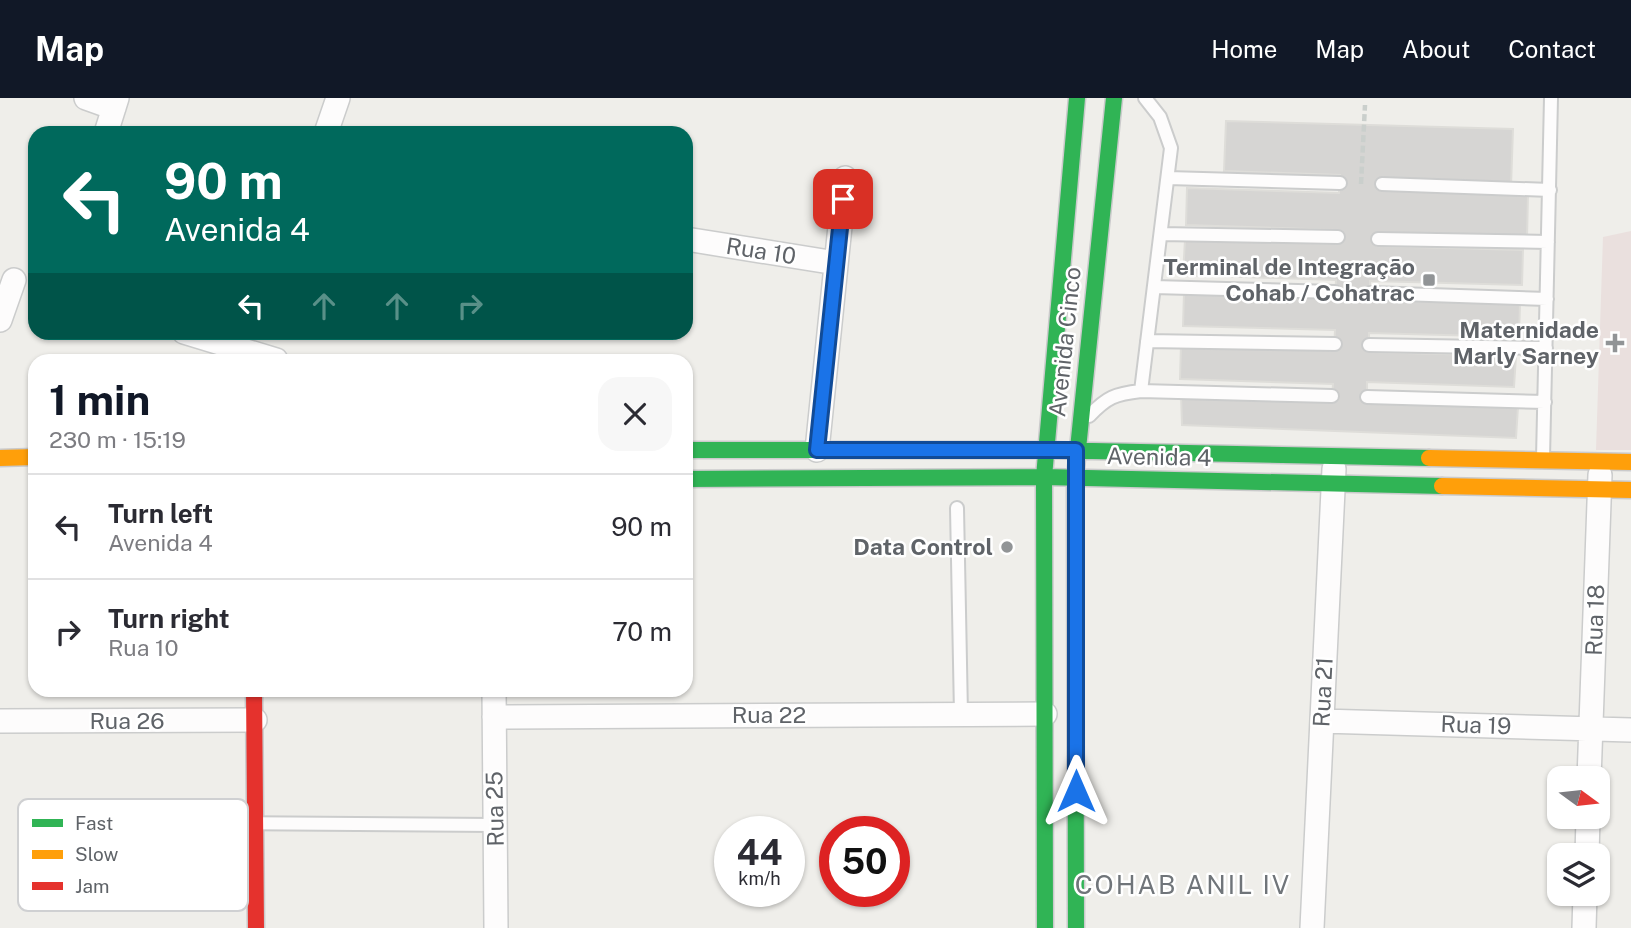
<!DOCTYPE html>
<html lang="en">
<head>
<meta charset="utf-8">
<style>
	body { margin:0; font-family:"Public Sans",sans-serif; background:#f7f7f7; color:#2b2b33; height:100vh; display:flex; flex-direction:column; font-size:26px; white-space:nowrap }
	* { box-sizing:border-box; margin:0 }
	p { font-size:23px; color:#7c7c81 }
	.icon { flex:none; width:38px; height:38px; fill:none; stroke:currentColor; stroke-width:2; stroke-linecap:round; stroke-linejoin:round }
	.map { position:relative; flex:1; overflow:hidden }
	.side { position:absolute; left:28px; top:256px; width:665px; height:343px; display:flex; flex-direction:column; background:#fff; border-radius:21px; box-shadow:0 2px 5px #0004 }
	.side>* { flex:none }
	.banner { position:absolute; left:28px; top:28px; width:665px; height:214px; border-radius:21px; box-shadow:0 2px 5px #0004; background:#00695c; color:#fff; overflow:hidden }
	.needle { width:46px; rotate:105deg }
	.controls { position:absolute; left:1547px; top:668px; display:grid; gap:14px }
	.controls a { display:grid; place-items:center; width:63px; height:63px; border-radius:14px; background:#fff; box-shadow:0 2px 5px #0004; font-size:35px }
	.speed { position:absolute; left:714px; top:718px; display:flex; gap:14px; font-size:35px; font-weight:700; text-align:center }
	.speed>* { display:grid; place-content:center; width:91px; height:91px; border-radius:50%; background:#fff; box-shadow:0 2px 5px #0004; line-height:1 }
	.speed small { font-size:18px; font-weight:400 }
	.speed .limit { border:10px solid #d22; background:#fff; color:#111 }
	.pin { position:absolute; display:grid; place-items:center; width:60px; height:60px; color:#fff; margin:-30px; border-radius:14px; box-shadow:0 4px 10px #0006 }
	.me { position:absolute; width:77px; margin:-38px; rotate:0deg; stroke-linejoin:round; filter:drop-shadow(0 0 5px #0008) }
	.turn { display:flex; align-items:center; gap:24px; height:147px; padding:0 21px; font-size:32px }
	.turn .icon { width:91px; height:91px; stroke-width:2.5 }
	.turn b { display:block; font-size:49px; line-height:60px }
	.lanes { display:flex; align-items:center; height:66px; padding:0 21px; background:#0003; justify-content:center; gap:35px; direction:ltr }
	.lanes .off { opacity:.35 }
	.round { display:grid; place-items:center; flex:none; width:74px; height:74px; border-radius:21px; background:#f7f7f7 }
	.overview { display:flex; align-items:center; justify-content:space-between; height:119px; padding:0 21px }
	h1 { font-size:42px; font-weight:700; line-height:52px; color:#111827 }
	ul { padding:0; list-style:none }
	li { display:flex; align-items:center; gap:21px; height:105px; padding:0 21px; border-top:2px solid #e1e1e2 }
	li div { flex:1 }
	li b { display:block; font-size:26px }
	li em { font-style:normal }
	header { display:flex; align-items:center; gap:42px; box-sizing:border-box; height:98px; padding:0 35px; background:#111827; color:#fff }
	header strong { font-size:33px }
	nav { display:flex; gap:38px; margin-inline-start:auto; font-size:24px }
	.map>svg:first-child { display:block }
	.medical { fill:#eae0de }
	.building { fill:#d6d5d3; stroke:#deddd9; stroke-width:2 }
	.lines { fill:none; stroke-linecap:round; stroke-linejoin:round }
	.lane-casing { stroke:#cbcccc; stroke-width:16 }
	.street-casing { stroke:#cbcccc; stroke-width:26 }
	.fast-casing { stroke:#cacacb; stroke-width:19 }
	.slow-casing { stroke:#cacacb; stroke-width:19 }
	.jam-casing { stroke:#cacacb; stroke-width:19 }
	.path { stroke:#cacfcc; stroke-width:4.5; stroke-dasharray:7 3.5; stroke-linecap:butt }
	.lane { stroke:#fdfcfc; stroke-width:12 }
	.street { stroke:#fdfcfc; stroke-width:23 }
	.fast { stroke:#30b455; stroke-width:16 }
	.slow { stroke:#ff9f0a; stroke-width:16 }
	.jam { stroke:#e5322d; stroke-width:16 }
	.route-casing { stroke:#114b97; stroke-width:18 }
	.route { stroke:#1a73e8; stroke-width:12 }
	.poi-dot { fill:#919496; stroke:#fff; stroke-width:2.5 }
	.labels { text-anchor:middle; stroke-width:5; stroke-linejoin:round; paint-order:stroke }
	.street-label { font-size:23px; fill:#5f6368; stroke:#fff }
	.poi-label { font-size:23px; font-weight:bold; fill:#5f6368; stroke:#fff; text-anchor:end }
	.quarter-label { font-size:26px; letter-spacing:2px; fill:#70757a; stroke:#fff }
	.key { fill:#fff; stroke:#cfd0d2; stroke-width:2 }
	.key-label { font-size:19px; fill:#5f6368 }
</style>
</head>
<body>
<header>
<strong>Map</strong>
<nav><a>Home</a><a>Map</a><a>About</a><a>Contact</a></nav>
</header>
<div class="map">
<svg width="1631" height="830" viewBox="0 0 1631 830">
	<rect width="100%" height="100%" fill="#efeeea"/>
	<path class="medical" d="M1631,133V352H1596L1603,139Z"/>
	<path class="building" d="M1226,23L1513,31L1511,89L1382,85L1381,92L1528,97L1527,140L1378,136L1377,148L1523,152L1522,187L1370,183V202L1520,206L1519,239L1369,235V254L1516,258L1514,289L1367,284V304L1518,309L1516,340L1182,327L1181,297L1332,302L1333,286L1180,281L1181,246L1334,251L1335,232L1183,228L1184,195L1335,200L1336,182L1183,177L1185,142L1338,146V132L1186,127L1187,90L1339,95L1340,77L1224,73Z"/>
	<g class="lines">
		<defs>
			<path id="lane" d="M1168,80L1340,85
				M1382,86L1550,92
				M1161,136L1338,139
				M1378,141L1548,144
				M1154,189L1335,194
				M1370,195L1547,201
				M1147,243L1335,246
				M1369,247L1546,250
				M1141,293L1171,50L1160,19L1145,0
				M1367,299L1545,304
				M1089,318C1107,299 1115,296 1141,293L1332,298
				M1543,360L1551,0
				M957,410L961,616
				M234,725L495,727"/>
			<path id="street" d="M86,0L114,10
				M106,35L117,0
				M326,35L338,0
				M686,141L836,165
				M0,222L14,182
				M184,234L276,262
				M817,352L845,80
				M494,592L496,830
				M494,619L1045,616
				M0,623L255,622
				M1322,623L1631,632
				M1589,681L1600,377
				M1587,758L1588,719
				M1312,830L1334,371
				M1584,830L1585,796"/>
			<path id="fast" d="M686,352H1045L1429,360
				M686,381L1044,379L1442,388
				M1045,830L1044,379L1077,0
				M1076,830L1075,380L1114,0"/>
			<path id="slow" d="M0,360L35,359
				M1429,360L1631,364
				M1442,388L1631,392"/>
			<path id="jam" d="M254,592L256,830"/>
		</defs>
		<use href="#lane" class="lane-casing"/>
		<use href="#street" class="street-casing"/>
		<use href="#fast" class="fast-casing"/>
		<use href="#slow" class="slow-casing"/>
		<use href="#jam" class="jam-casing"/>
		<path class="path" d="M1361,86L1365,7"/>
		<use href="#lane" class="lane"/>
		<use href="#street" class="street"/>
		<use href="#fast" class="fast"/>
		<use href="#slow" class="slow"/>
		<use href="#jam" class="jam"/>
	</g>
	<g class="lines">
		<defs>
			<path id="route" d="M843,101L817,352H1076V693"/>
		</defs>
		<use href="#route" class="route-casing"/>
		<use href="#route" class="route"/>
	</g>
	<g class="poi-dot">
		<rect x="1422" y="175" width="14" height="14" rx="3.5"/>
		<path d="M1611.5 234.5h7v7h7v7h-7v7h-7v-7h-7v-7h7z"/>
		<circle cx="1007" cy="449" r="7"/>
	</g>
	<g class="labels">
		<g class="street-label">
			<text transform="translate(761 153) rotate(9)" y="8">Rua 10</text>
			<text transform="translate(1065 244) rotate(-84)" y="8">Avenida Cinco</text>
			<text transform="translate(1159 359) rotate(1)" y="8">Avenida 4</text>
			<text transform="translate(1595 522) rotate(-88)" y="8">Rua 18</text>
			<text transform="translate(1323 594) rotate(-87)" y="8">Rua 21</text>
			<text x="769" y="625">Rua 22</text>
			<text x="127" y="631">Rua 26</text>
			<text transform="translate(1476 627) rotate(2)" y="8">Rua 19</text>
			<text transform="translate(495 711) rotate(-91)" y="8">Rua 25</text>
		</g>
		<g class="poi-label">
			<text x="1415" y="177">Terminal de Integração<tspan x="1415" dy="26">Cohab / Cohatrac</tspan></text>
			<text x="1599" y="240">Maternidade<tspan x="1599" dy="26">Marly Sarney</tspan></text>
			<text x="993" y="457">Data Control</text>
		</g>
		<g class="quarter-label">
			<text x="1183" y="796">COHAB ANIL IV</text>
		</g>
	</g>
	<rect x="18" y="701" width="230" height="112" rx="10" class="key"/>
	<rect x="32" y="721" width="31" height="8" fill="#30b455"/>
	<rect x="32" y="752" width="31" height="9" fill="#ff9f0a"/>
	<rect x="32" y="784" width="31" height="8" fill="#e5322d"/>
	<g class="key-label">
		<text x="75" y="732">Fast</text>
		<text x="75" y="763">Slow</text>
		<text x="75" y="795">Jam</text>
	</g>
</svg>
<div class="controls">
<a><svg class="needle" viewBox="-14 -14 28 28"><path d="M0-13l5 13h-10z" fill="#e53935"/><path d="M0 13l5-13h-10z" fill="#7c7c81"/></svg></a>
<a><svg class="icon" aria-label="layers" viewBox="0 0 24 24"><path d="M12 4l9 5-9 5-9-5zM3 14l9 5 9-5"/></svg></a>
</div>
<div class="speed"><div>44<small>km/h</small></div><div class="limit">50</div></div>
<div class="pin" style="left:843px;top:101px;background:#d93025"><svg class="icon" aria-label="arrive" viewBox="0 0 24 24"><path d="M6 21V4h12l-3 4 3 4H6"/></svg></div>
<svg class="me" style="left:1076px;top:693px" viewBox="-20 -20 40 40"><path d="M0-17L14 15 0 8-14 15z" fill="#1a73e8" stroke="#fff" stroke-width="4"/></svg>
<div class="banner">
<div class="turn"><svg class="icon" aria-label="left" viewBox="0 0 24 24"><path d="M17 20v-9H6M10 6l-5 5 5 5"/></svg><div><b>90 m</b>Avenida 4</div></div>
<div class="lanes"><svg class="icon" aria-label="left" viewBox="0 0 24 24"><path d="M17 20v-9H6M10 6l-5 5 5 5"/></svg><svg class="icon off" aria-label="ahead" viewBox="0 0 24 24"><path d="M12 20V5M6 11l6-6 6 6"/></svg><svg class="icon off" aria-label="ahead" viewBox="0 0 24 24"><path d="M12 20V5M6 11l6-6 6 6"/></svg><svg class="icon off" aria-label="right" viewBox="0 0 24 24"><path d="M7 20v-9h11M14 6l5 5-5 5"/></svg></div>
</div>
<section class="side">
<div class="overview"><div><h1>1 min</h1><p>230 m · 15:19</p></div><a class="round"><svg class="icon" aria-label="close" viewBox="0 0 24 24"><path d="M6 6l12 12M18 6L6 18"/></svg></a></div>
<ul>
<li><svg class="icon" aria-label="left" viewBox="0 0 24 24"><path d="M17 20v-9H6M10 6l-5 5 5 5"/></svg><div><b>Turn left</b><p>Avenida 4</p></div><em>90 m</em></li>
<li><svg class="icon" aria-label="right" viewBox="0 0 24 24"><path d="M7 20v-9h11M14 6l5 5-5 5"/></svg><div><b>Turn right</b><p>Rua 10</p></div><em>70 m</em></li>
</ul>
</section>
</div>
</body>
</html>
